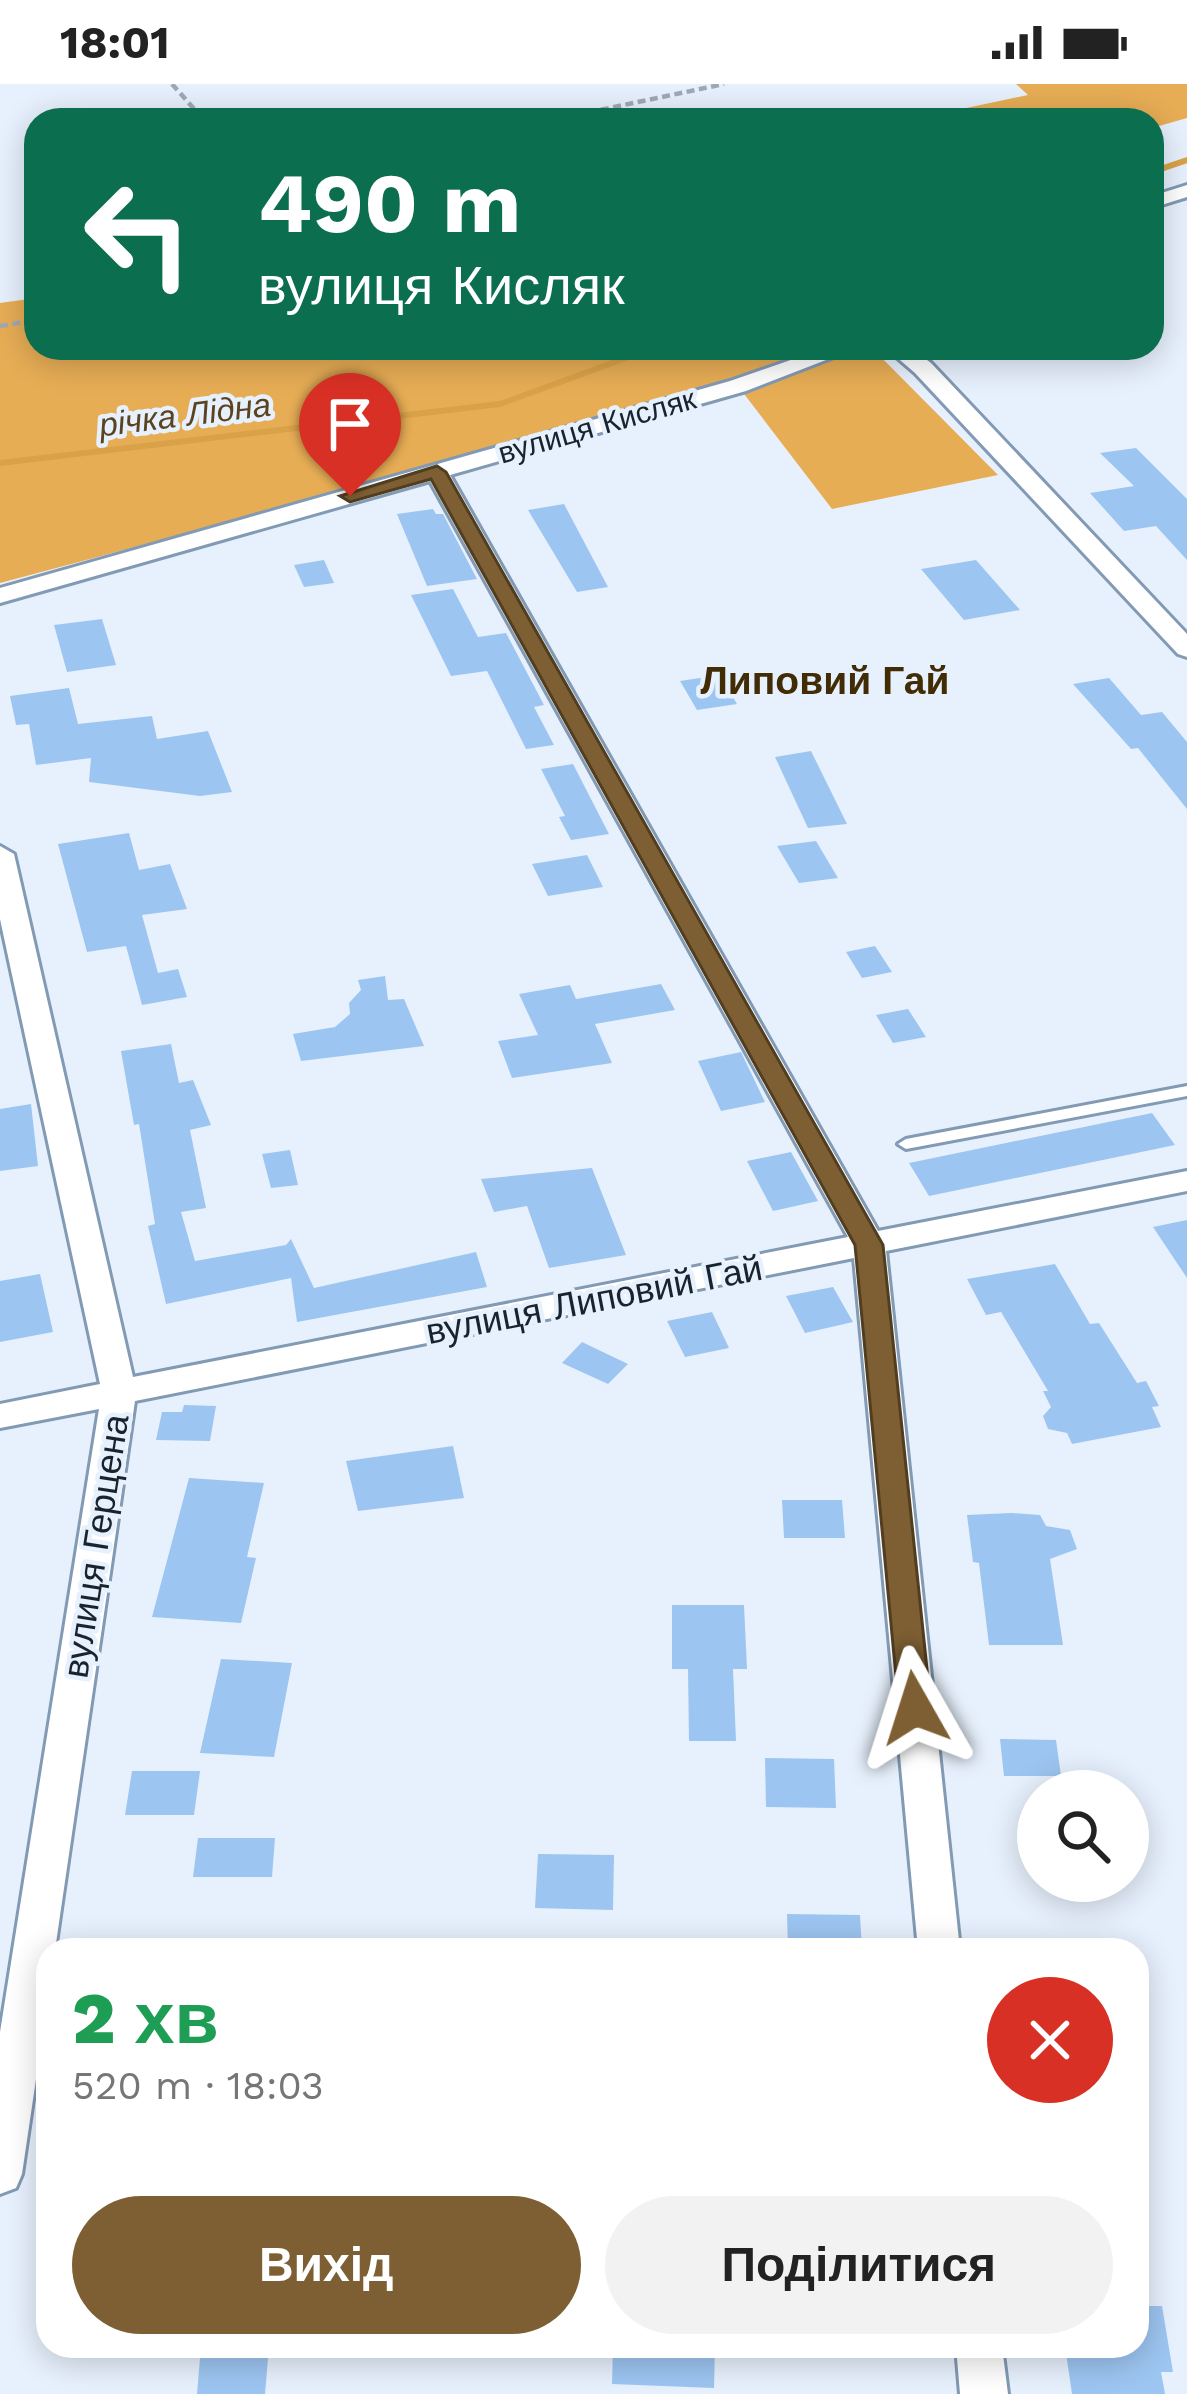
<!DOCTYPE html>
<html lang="uk">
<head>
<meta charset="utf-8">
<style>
	body { margin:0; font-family:"Work Sans",sans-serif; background:#f2f2f2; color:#222; height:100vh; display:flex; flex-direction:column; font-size:45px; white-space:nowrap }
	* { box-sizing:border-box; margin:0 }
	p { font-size:39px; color:#767676 }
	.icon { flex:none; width:66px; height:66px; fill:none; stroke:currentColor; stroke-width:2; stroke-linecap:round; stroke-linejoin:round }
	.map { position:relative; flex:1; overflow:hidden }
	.side { position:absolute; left:36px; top:1854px; width:1113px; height:420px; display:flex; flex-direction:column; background:#fff; border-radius:36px; box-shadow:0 6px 30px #0003 }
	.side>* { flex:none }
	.banner { position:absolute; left:24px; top:24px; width:1140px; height:252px; border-radius:36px; box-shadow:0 6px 30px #0003; background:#0b6e4f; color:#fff; overflow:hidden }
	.tools { position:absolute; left:1017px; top:1686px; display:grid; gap:24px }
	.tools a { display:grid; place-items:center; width:132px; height:132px; border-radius:50%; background:#fff; box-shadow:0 6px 30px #0003; font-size:60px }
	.pin { position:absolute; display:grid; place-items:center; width:102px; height:102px; color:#fff; margin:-123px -51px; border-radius:50% 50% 50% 0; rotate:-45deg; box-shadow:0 0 12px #0007 }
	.pin .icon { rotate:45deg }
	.me { position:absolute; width:132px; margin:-66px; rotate:354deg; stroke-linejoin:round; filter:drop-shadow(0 0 9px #0008) }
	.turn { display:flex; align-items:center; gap:42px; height:252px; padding:0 36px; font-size:54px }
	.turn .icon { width:156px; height:156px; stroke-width:2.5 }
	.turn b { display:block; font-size:84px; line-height:102px }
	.round { display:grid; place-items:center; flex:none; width:126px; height:126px; border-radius:63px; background:#f2f2f2 }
	.head { display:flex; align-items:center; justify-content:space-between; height:204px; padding:0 36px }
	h1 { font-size:72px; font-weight:800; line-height:90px; color:#1e9e55 }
	.action { display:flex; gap:24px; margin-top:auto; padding:24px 36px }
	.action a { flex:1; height:138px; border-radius:72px; background:#7d5f33; color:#fff; font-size:48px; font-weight:800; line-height:138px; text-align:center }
	.action a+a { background:#f2f2f2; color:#222 }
	.status { display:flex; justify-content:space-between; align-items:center; height:84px; padding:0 60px; background:#fff; direction:ltr }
	.status svg { height:33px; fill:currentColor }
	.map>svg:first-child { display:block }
	.forest { fill:#e7ad55 }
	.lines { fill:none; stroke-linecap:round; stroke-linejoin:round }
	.stream { stroke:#daa248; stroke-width:6 }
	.building { fill:#9dc5f1 }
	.service-casing { stroke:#829ab4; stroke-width:6 }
	.minor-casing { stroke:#829ab4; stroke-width:6 }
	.path { stroke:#9fa9b5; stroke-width:4.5; stroke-dasharray:8 4.5; stroke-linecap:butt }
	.service { fill:#fff; fill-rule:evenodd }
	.minor { fill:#fff; fill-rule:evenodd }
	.route { fill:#7d5f33; stroke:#513e21; stroke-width:3 }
	.labels { text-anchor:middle; stroke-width:9; stroke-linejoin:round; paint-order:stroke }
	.far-street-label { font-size:30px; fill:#19232d; stroke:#e7f1fd }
	.far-water-label { font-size:33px; font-style:italic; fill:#5c431f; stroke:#e7f1fd }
	.street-label { font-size:36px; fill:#19232d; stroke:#e7f1fd }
	.far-district-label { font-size:39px; font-weight:bold; fill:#422c06; stroke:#e7f1fd }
</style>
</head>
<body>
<div class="status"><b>18:01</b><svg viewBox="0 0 49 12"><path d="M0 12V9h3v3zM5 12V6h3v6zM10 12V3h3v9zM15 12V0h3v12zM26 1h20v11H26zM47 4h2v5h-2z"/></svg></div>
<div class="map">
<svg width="1187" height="2310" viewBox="0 0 1187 2310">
	<rect width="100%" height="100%" fill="#e7f1fd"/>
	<path class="forest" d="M1016,0H1187V34L1152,44V36H910L1028,11Z
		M36,214V264H872L998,391L832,425L738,302L0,499V219Z"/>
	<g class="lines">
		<path class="stream" d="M1152,88L1187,76
			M0,379L500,320L653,264"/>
	</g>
	<path class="building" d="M1136,364L1187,415V476L1156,442L1124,447L1090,409L1134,402L1100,369Z
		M564,420L608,503L577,508L528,426Z
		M433,425L436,430H443L477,495L427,502L397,430Z
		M324,476L334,499L304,503L294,481Z
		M976,476L1020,526L964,536L921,485Z
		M453,505L478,553L506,549L544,621L534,623L554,661L526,665L487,587L451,592L411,511Z
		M102,535L116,581L67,588L54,541Z
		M720,591L737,620L697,626L680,597Z
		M1109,594L1141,631L1162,628L1187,658V725L1138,664L1131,665L1073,600Z
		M69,604L78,640L152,632L157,655L208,647L232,708L200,712L89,698L91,674L36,681L29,640L16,641L10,612Z
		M811,667L847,740L808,744L775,673Z
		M573,680L609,750L571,756L559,733L565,732L541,685Z
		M129,749L139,786L170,780L187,825L142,831L158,889L178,885L187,913L142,921L126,862L87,868L58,760Z
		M816,757L838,794L799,799L777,762Z
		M587,771L603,803L548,812L532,780Z
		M875,862L892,888L862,894L846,868Z
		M385,892L388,916L404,915L424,962L301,977L293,950L335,943L350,930L349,919L361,906L358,896Z
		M661,900L675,926L595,940L612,979L512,994L498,957L538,951L519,910L570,901L576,915Z
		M908,925L926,953L893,959L876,931Z
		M171,960L179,999L193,996L211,1041L190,1046L206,1124L181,1128L195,1177L286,1161L291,1155L314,1204L476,1168L487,1203L297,1238L291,1194L166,1220L148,1142L155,1140L139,1040L134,1041L121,967Z
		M741,968L765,1018L721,1027L698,977Z
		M31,1020L38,1082L0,1087V1025Z
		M1152,1029L1175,1061L929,1112L909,1079Z
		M290,1066L298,1101L271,1104L262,1070Z
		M791,1068L818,1117L773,1127L747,1077Z
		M592,1084L626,1171L549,1184L527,1122L494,1128L481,1095Z
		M1187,1136V1194L1153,1143Z
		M1055,1180L1090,1240L1099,1239L1137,1299L1146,1297L1159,1322L1152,1323L1161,1343L1072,1360L1067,1349L1048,1345L1043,1332L1051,1323L1043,1307H1048L1001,1228L986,1231L967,1195Z
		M40,1190L53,1248L0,1258V1197Z
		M833,1203L853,1238L805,1249L786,1212Z
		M712,1228L729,1264L685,1273L667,1237Z
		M582,1258L628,1280L608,1300L562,1279Z
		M184,1321L216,1322L210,1357L156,1356L162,1328H182Z
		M453,1362L464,1414L358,1427L346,1377Z
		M189,1394L264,1399L247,1473L256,1474L241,1539L152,1533Z
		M782,1416H842L845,1454H784Z
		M1011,1429L1040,1431L1046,1442L1070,1446L1077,1465L1050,1475L1063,1561H989L979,1479L973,1478L967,1431Z
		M672,1521H744L747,1585H733L736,1657H689L688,1585H672Z
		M221,1575L292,1579L274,1673L200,1669Z
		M1000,1655L1056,1656L1061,1692H1004Z
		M765,1674L834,1675L836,1724L766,1723Z
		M132,1687H200L194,1731H125Z
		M198,1754H275L272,1793H193Z
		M538,1770L614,1771L613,1826L535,1824Z
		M787,1830L860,1831L862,1866H788Z
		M1137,2222H1162L1173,2288H1161L1165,2310H1072L1065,2262H1137Z
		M201,2262H269L265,2310H197Z
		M613,2262H715L714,2304L612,2300Z"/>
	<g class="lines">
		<defs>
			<path id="service" d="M1187,1002V1012L906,1065L898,1060L906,1055Z"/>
			<path id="minor" d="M1187,101V113L1152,124V112Z
				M825,264H857L746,307L450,391L878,1147L1187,1087V1107L886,1167L960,1866H918L854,1174L135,1317L55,1866H48V1914L22,2090L16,2104L0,2110V1948L99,1325L0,1344V1320L100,1300L0,835V762L14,770L133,1293L848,1153L430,397L0,519V504L730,297Z
				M886,264H911L931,279L1187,550V573L1178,570L915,289Z
				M956,2262H1002L1008,2310H960Z"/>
		</defs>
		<use href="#service" class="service-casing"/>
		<use href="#minor" class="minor-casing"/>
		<path class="path" d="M172,0L204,36
			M552,36L724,0
			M0,242L36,236"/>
		<use href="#service" class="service"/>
		<use href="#minor" class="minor"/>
	</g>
	<path class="route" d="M437,382L446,388L883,1161L931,1624L927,1633L915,1637L904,1633L899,1624L855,1161L431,395L350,418L340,412Z"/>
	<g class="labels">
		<g class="far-street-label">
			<text transform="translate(597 342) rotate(-16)" y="10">вулиця Кисляк</text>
		</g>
		<g class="far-water-label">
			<text transform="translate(185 330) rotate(-7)" y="12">річка Лідна</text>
		</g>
		<g class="street-label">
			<text transform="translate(594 1215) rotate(-11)" y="13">вулиця Липовий Гай</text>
			<text transform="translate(95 1462) rotate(-81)" y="13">вулиця Герцена</text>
		</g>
		<g class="far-district-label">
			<text x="825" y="610">Липовий Гай</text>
		</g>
	</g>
</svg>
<div class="tools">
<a><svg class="icon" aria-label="search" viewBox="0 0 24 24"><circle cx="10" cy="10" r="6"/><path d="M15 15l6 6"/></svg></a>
</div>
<div class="pin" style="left:350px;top:412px;background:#d93025"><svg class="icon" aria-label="arrive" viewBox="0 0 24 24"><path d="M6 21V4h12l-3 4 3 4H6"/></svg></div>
<svg class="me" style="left:915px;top:1624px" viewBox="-20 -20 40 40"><path d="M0-17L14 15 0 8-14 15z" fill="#7d5f33" stroke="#fff" stroke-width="4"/></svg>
<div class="banner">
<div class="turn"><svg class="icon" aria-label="left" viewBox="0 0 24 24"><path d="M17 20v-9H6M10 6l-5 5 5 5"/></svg><div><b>490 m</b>вулиця Кисляк</div></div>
</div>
<section class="side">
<div class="head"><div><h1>2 хв</h1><p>520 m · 18:03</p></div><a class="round" style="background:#d93025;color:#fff"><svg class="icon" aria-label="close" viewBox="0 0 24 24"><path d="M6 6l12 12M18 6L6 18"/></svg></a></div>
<div class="action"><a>Вихід</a><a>Поділитися</a></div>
</section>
</div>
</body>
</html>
